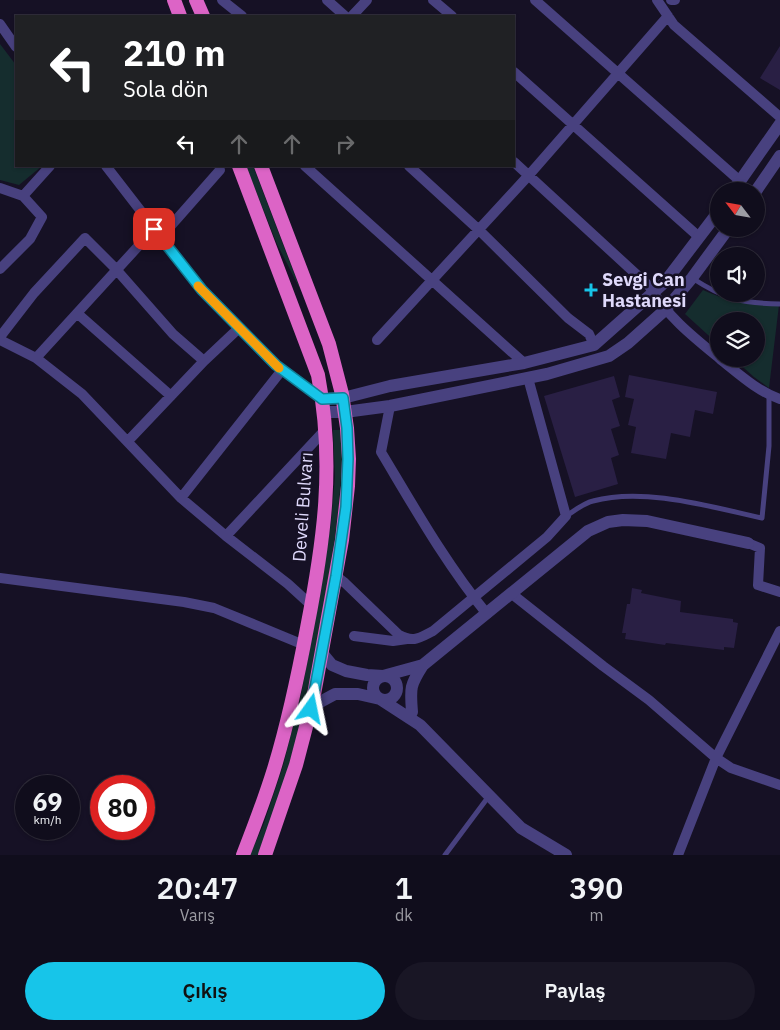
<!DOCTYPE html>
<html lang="tr">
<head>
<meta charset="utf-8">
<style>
	body { margin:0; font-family:"IBM Plex Sans",sans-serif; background:#191625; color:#f1f3f6; height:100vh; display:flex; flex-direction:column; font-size:19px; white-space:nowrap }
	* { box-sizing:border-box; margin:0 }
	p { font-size:16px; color:#9c9ca3 }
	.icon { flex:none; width:28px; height:28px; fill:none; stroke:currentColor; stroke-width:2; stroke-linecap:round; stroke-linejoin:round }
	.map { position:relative; height:855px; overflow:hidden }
	.details { display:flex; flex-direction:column; background:#100d1c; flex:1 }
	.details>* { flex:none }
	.hud { position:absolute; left:15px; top:15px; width:500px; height:152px; border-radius:0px; box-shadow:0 1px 4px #0004,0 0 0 1px #302d3b; background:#202124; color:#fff; overflow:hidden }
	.needle { width:32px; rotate:301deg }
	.controls { position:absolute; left:710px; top:182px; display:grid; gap:10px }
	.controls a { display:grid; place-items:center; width:55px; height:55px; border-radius:50%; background:#100d1c; box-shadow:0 1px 4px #0004,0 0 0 1px #302d3b; font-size:25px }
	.speed { position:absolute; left:15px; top:775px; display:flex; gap:10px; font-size:25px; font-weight:700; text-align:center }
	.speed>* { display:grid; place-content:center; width:65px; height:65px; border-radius:50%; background:#100d1c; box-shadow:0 1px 4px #0004,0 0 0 1px #302d3b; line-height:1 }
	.speed small { font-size:12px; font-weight:400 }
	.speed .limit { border:8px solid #d22; background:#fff; color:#111 }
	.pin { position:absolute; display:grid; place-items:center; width:42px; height:42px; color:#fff; margin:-21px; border-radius:10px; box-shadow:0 2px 8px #0006 }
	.me { position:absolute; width:55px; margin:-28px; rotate:12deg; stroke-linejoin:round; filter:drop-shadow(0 0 4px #0008) }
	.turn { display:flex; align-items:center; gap:18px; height:105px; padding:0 25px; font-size:22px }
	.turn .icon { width:65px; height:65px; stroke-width:2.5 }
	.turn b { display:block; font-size:35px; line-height:42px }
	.lanes { display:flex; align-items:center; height:48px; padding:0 25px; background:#0003; justify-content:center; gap:25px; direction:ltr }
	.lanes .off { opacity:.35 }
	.eta { display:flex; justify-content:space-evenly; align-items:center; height:85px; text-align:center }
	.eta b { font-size:30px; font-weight:600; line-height:35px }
	.button { display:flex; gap:10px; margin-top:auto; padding:10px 25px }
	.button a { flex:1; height:58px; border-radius:30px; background:#17c5e9; color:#111; font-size:20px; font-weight:600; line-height:58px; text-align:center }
	.button a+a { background:#191625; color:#f1f3f6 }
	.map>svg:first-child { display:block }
	.green { fill:#152d2e }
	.building { fill:#291f44 }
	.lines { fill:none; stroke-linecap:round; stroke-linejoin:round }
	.service { stroke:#48417f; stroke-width:5 }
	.minor { stroke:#48417f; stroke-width:10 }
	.tertiary { stroke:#48417f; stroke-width:12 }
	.trunk { stroke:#dc64c6; stroke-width:14 }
	.route-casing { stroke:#0f8097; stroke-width:12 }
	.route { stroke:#17c5e9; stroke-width:9 }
	.slow { stroke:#f59e0b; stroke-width:9 }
	.poi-dot { fill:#17c5e9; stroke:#161125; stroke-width:2 }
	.labels { text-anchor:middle; stroke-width:5; stroke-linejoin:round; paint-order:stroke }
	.poi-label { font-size:18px; font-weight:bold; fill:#dfd9fb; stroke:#161125; text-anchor:start }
	.street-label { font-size:18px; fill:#dfd9fb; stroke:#161125 }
</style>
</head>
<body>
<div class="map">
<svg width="780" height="855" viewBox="0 0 780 855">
	<rect width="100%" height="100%" fill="#161125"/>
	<path class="green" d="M0,44L16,65V166H42L19,185L0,180Z
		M246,166H253L319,338L301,291L277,244Z
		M703,290C733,303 747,304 779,305L769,388L754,377L734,359H756V321H719V345L685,314Z
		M333,430H344C337,574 311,720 258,855H250L263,826L283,766L302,690L322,583L331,522L335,477Z"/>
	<path class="building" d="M780,46V90L760,78Z
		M629,375L717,392L713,414L695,410L690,437L671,433L666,459L631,453L636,427L628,425L634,399L625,397Z
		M614,376L620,397L612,400L620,426L611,429L619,455L611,458L618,484L575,497L544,396Z
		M632,588L642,590L641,593L681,601L680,612L733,619V622L738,623L734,648L724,647V650L666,643L665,645L625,639L626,633H622L627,604H630Z"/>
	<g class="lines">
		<path class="service" d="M692,278C726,300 740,303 780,304
			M566,516C574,511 584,503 593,501C644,487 711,507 762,518L769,446V395
			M445,855L489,796"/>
		<path class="minor" d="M222,0L242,16
			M327,0L345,16
			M433,0L452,16
			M535,0L740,181
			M657,0L674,25L780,117
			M671,0H675
			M352,16L367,0
			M0,24L16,47
			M514,72L699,237
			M514,162L649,286C667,316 692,336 719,358
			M106,166L202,290L276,365L322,399
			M305,166L524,363
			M409,166L479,230L568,318L589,334L594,345
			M0,188L23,196L42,217L30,239L0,269
			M23,196L50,166
			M161,237L220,170
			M78,314L171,396
			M0,337L34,293L85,238L114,267L173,334L204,361
			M0,340L36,358L82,394L181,498L226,536L288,584L311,605
			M377,340L529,175L668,16
			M36,358L154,229
			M720,359C739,374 757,391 780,399
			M390,406L381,452C414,507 446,564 487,614
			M128,441L204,361L239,328
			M181,498L282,370
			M226,536L325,430
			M748,543L760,548L758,585L780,592
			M336,576L345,583L399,635C414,643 419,638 433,631L547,537L566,516L528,378
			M0,578L184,602L214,608L304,645
			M512,594L603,666L649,700L716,758L731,768L780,785
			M354,636L393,641L407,639
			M678,855L716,758L780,631"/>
		<path class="tertiary" d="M733,191L780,124
			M756,191L780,156
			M322,399L343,398L390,386L524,363L594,345L665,282L719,211
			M324,412H345L390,406L547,374L609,356L628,343L665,310L692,278L728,229
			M322,653L332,665L346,671L367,675L383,676L423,665C410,685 410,688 412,712
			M423,665L588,531L608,522L623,520L647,521L748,543
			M373 688a12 12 0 1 1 24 0a12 12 0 1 1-24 0Z
			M311,709L322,701L335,694H358L380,699L420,725L521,828L566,855"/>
		<path class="trunk" d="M174,0L180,16
			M196,0L203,16
			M239,166L318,375C335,464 324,541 307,628C298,676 288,723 274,769C265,798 254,827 243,855
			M261,166L329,344L342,394L347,428L349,459L348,486L342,540L313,700L296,765L265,855"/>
	</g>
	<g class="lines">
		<defs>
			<path id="route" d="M154,229L202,290L276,365L322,399L343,398L347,428L348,459L346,507L336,576L311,709"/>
		</defs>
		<use href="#route" class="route-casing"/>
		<use href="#route" class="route"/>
		<path class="slow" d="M198,286L279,368"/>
	</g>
	<path class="poi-dot" d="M588.5 282.5h5v5h5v5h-5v5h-5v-5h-5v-5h5z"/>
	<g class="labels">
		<g class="poi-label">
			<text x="602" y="286">Sevgi Can<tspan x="602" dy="21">Hastanesi</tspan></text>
		</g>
		<g class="street-label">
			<text transform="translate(303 507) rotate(-86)" y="6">Develi Bulvarı</text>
		</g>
	</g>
</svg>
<div class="controls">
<a><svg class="needle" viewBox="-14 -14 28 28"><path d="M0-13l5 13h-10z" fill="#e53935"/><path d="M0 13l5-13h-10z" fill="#9c9ca3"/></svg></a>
<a><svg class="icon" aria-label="sound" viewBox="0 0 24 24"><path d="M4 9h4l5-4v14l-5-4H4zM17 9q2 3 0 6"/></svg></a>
<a><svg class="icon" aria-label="layers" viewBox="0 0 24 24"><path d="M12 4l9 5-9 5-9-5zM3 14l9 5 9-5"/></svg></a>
</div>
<div class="speed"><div>69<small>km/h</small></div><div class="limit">80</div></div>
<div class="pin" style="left:154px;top:229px;background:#d93025"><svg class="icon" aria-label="arrive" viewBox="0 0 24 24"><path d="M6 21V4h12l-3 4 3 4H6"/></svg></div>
<svg class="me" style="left:311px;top:709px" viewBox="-20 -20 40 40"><path d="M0-17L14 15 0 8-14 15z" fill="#17c5e9" stroke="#fff" stroke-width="4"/></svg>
<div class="hud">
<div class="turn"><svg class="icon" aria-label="left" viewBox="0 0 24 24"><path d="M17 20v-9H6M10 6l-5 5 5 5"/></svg><div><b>210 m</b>Sola dön</div></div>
<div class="lanes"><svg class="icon" aria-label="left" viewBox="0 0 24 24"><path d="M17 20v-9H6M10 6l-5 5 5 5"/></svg><svg class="icon off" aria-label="ahead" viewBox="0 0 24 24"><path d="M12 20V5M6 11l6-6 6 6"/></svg><svg class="icon off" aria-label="ahead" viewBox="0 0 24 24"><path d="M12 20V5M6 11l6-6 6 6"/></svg><svg class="icon off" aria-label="right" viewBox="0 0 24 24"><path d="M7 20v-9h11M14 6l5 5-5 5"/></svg></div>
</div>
</div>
<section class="details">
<div class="eta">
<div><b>20:47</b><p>Varış</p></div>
<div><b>1</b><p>dk</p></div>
<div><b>390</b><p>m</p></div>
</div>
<div class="button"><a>Çıkış</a><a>Paylaş</a></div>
</section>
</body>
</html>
